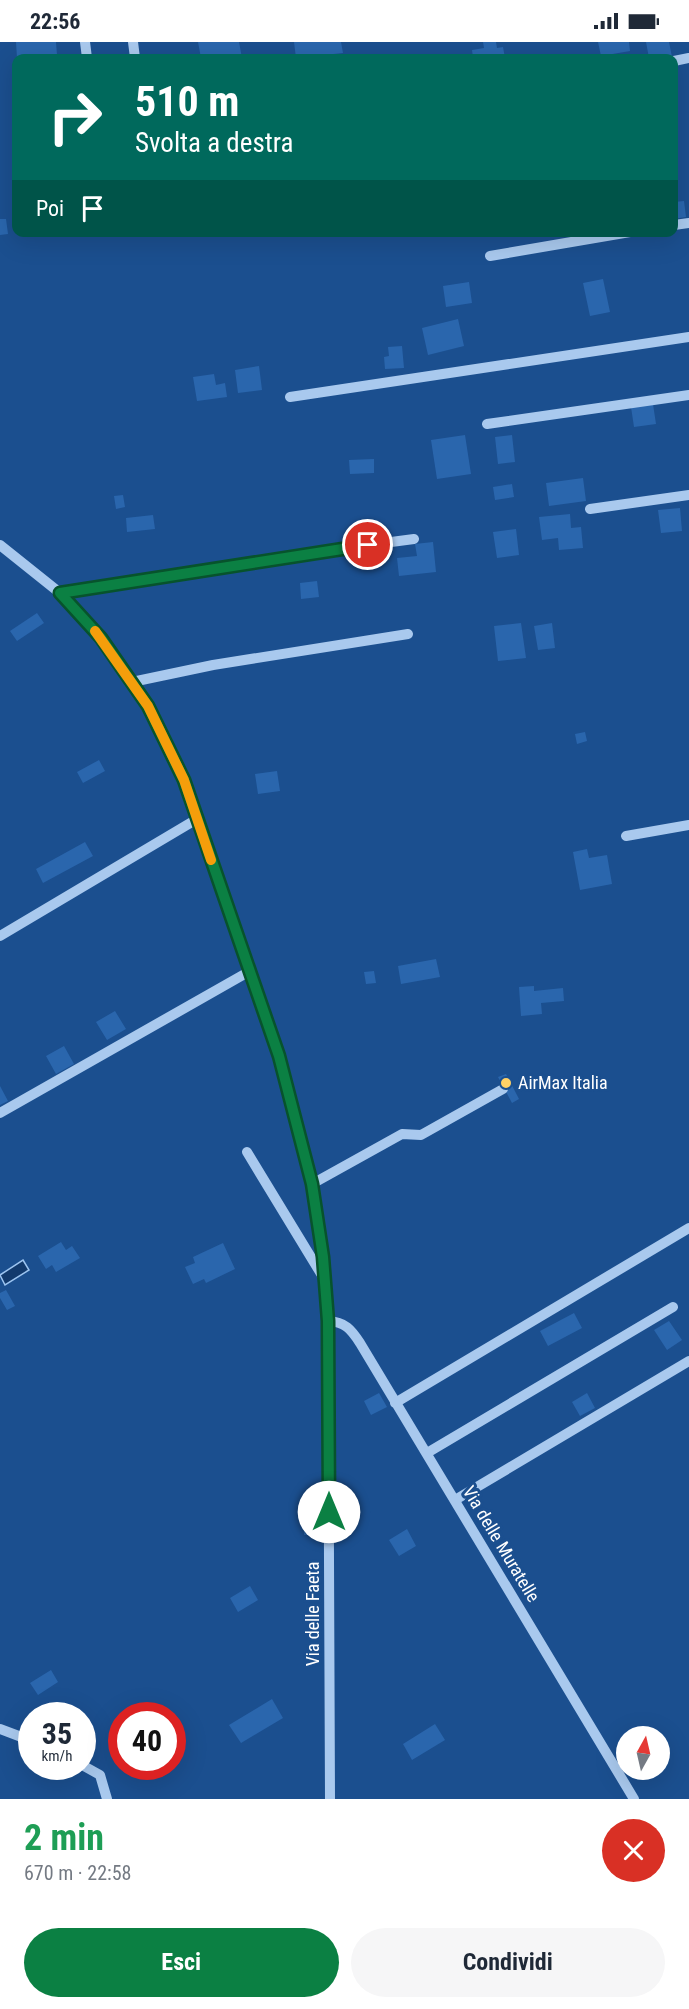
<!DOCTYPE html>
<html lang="it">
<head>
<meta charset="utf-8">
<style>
	body { margin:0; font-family:"Roboto Condensed",sans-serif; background:#f6f6f7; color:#1f2937; height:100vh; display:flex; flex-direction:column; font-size:22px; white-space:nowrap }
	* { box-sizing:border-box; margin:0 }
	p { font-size:20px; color:#747a83 }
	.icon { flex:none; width:33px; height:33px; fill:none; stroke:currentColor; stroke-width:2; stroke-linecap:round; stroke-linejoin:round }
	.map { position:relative; height:1757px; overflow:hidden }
	.panel { display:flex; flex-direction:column; background:#fff; flex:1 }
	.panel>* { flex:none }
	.top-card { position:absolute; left:12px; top:12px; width:666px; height:183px; border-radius:12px; box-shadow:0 6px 24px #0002; background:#00695c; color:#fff; overflow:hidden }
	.needle { width:39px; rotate:8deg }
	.tools { position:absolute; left:616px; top:1684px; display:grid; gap:12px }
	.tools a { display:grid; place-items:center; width:54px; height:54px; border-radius:50%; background:#fff; box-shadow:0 6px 24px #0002; font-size:30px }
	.speed { position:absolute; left:18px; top:1660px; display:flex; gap:12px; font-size:30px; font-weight:700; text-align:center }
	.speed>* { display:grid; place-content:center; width:78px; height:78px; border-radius:50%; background:#fff; box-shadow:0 6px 24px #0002; line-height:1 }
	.speed small { font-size:15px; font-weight:400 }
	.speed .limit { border:9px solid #d22; background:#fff; color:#111 }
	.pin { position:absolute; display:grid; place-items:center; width:51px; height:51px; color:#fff; margin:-26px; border:3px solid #fff; border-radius:50%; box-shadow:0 2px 6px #0007 }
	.me { position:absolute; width:66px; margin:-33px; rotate:0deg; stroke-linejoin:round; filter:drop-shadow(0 0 4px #0008) }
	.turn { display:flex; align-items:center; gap:21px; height:126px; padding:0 24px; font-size:27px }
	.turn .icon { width:78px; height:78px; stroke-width:2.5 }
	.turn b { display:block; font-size:42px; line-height:51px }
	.then { display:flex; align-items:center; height:57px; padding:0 24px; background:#0003; gap:12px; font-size:22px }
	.round { display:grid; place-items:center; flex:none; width:63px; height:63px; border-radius:32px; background:#f6f6f7 }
	.summary { display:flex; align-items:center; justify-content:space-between; height:102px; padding:0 24px }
	h1 { font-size:36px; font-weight:700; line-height:45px; color:#1e9e55 }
	.action { display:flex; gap:12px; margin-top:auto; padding:12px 24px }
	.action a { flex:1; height:69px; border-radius:36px; background:#0b8043; color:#fff; font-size:24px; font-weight:700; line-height:69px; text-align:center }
	.action a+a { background:#f6f6f7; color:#1f2937 }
	.status { display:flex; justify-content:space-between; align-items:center; height:42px; padding:0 30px; background:#fff; direction:ltr }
	.status svg { height:16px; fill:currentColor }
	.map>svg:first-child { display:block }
	.water { fill:#123a6d; stroke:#9cc4f0; stroke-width:1.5 }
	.building { fill:#2a66ad }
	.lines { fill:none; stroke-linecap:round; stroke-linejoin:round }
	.minor { stroke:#a9c9ee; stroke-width:10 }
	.route-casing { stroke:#07532c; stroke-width:15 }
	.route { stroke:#0b8043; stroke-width:10 }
	.slow { stroke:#f59e0b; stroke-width:10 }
	.poi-dot { fill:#ffd166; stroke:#1b4f8f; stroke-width:2 }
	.labels { text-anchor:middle; stroke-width:6; stroke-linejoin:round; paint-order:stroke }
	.poi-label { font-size:18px; fill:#fff; stroke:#1b4f8f; text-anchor:start }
	.street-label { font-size:18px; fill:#fff; stroke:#1b4f8f }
</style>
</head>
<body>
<div class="status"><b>22:56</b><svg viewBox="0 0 49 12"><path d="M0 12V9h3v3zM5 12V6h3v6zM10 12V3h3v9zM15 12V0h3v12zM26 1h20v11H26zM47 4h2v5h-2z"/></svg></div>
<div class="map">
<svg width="689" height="1757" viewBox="0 0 689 1757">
	<rect width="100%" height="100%" fill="#1b4f8f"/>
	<path class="water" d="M23,1218L29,1228L5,1243L0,1233Z"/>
	<path class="building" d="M16,0H56L57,13L17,16Z
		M198,0H239L242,16H201Z
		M294,0H341L343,11L296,16Z
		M483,0H496L497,6L503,5L505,16H473L472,8L484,6Z
		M598,0H629L630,9L601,14Z
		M646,0H669L672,15L649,16Z
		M446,12L447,16H425V15Z
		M684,159L686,175L674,177V160Z
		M0,177H6L8,192L0,193Z
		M603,237L610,270L590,274L583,241Z
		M469,240L472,261L446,265L443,244Z
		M458,277L464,304L428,313L422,286Z
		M402,304L404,326L385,327L384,315L389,314L388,305Z
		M259,324L262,348L238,351L235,328Z
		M214,332L216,343L225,341L227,355L197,359L193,335Z
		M653,362L656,382L634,385L631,365Z
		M465,393L471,432L437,437L431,398Z
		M512,393L515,420L498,422L495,395Z
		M374,417V431L350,432L349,418Z
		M583,436L586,459L549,464L546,441Z
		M512,442L514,455L495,458L493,445Z
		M123,453L125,465L116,467L114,454Z
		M680,466L682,489L661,491L658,468Z
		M570,472L571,486L581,485L583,506L559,508L558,496L542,498L539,475Z
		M153,473L155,487L127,490L126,476Z
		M516,487L519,513L497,516L493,490Z
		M433,500L436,530L399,534L397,516L417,514L415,502Z
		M317,539L319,555L301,557L300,541Z
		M37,571L44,581L17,599L10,589Z
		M521,581L526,616L498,619L494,584Z
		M552,581L555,606L538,608L534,584Z
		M585,690L587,699L577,702L575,692Z
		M99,718L105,729L83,741L77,730Z
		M277,729L280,749L258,752L255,732Z
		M85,800L93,814L43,841L36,827Z
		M587,807L589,816L607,813L612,842L580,848L573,810Z
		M436,917L440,935L401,942L398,924Z
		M374,929L376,941L366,942L364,930Z
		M534,944V949L563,946L564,959L541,961L542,972L521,974L519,945Z
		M115,969L126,987L107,998L96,980Z
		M64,1004L74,1022L56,1032L46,1014Z
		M506,1032L519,1057L512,1061L498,1035Z
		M0,1044L8,1059L0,1063Z
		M61,1200L66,1208L72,1204L80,1216L56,1230L52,1223L46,1227L38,1214Z
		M223,1201L235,1227L206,1241L204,1237L193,1242L185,1225L195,1221L193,1215Z
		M6,1248L15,1264L7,1268L0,1256V1251Z
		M574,1271L582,1286L548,1304L540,1289Z
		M669,1279L682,1298L667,1308L654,1288Z
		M379,1351L387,1365L371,1373L364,1359Z
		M587,1351L595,1366L580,1374L572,1360Z
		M303,1470H316V1493H304Z
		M407,1487L416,1504L399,1514L389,1498Z
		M250,1544L258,1558L238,1570L230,1556Z
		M51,1628L58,1640L38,1653L30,1641Z
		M272,1657L283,1676L241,1701L229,1683Z
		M435,1682L445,1698L412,1718L403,1702Z"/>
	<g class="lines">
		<path class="minor" d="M85,0L87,16
			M133,0L135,16
			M674,19L689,16
			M674,183L689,181
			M490,214L630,190
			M290,355L689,295
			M487,382L689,353
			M590,467L689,453
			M0,503L60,551L101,596L148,664L184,738L279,1014L312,1142L323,1215L328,1279L330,1757
			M60,551L300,512L414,497
			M132,640L213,623L408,592
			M626,794L689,783
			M0,894L197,777
			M0,1071L250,929
			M247,1110L323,1235
			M312,1142L402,1092L421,1093L503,1047
			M328,1279C345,1280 351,1287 360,1301L634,1757
			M395,1361L689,1186
			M427,1411L673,1265
			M455,1458L689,1319
			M0,1687L32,1699
			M82,1723L100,1733L107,1757"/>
	</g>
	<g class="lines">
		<defs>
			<path id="route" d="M329,1470L328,1279L323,1215L312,1142L279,1014L184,738L148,664L101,596L60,551L368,503"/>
		</defs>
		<use href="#route" class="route-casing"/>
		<use href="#route" class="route"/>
		<path class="slow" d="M95,589L148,664L184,738L211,818"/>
	</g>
	<circle class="poi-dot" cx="506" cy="1041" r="6"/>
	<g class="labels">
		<g class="poi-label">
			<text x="518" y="1047">AirMax Italia</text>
		</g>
		<g class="street-label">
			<text transform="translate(501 1502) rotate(59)" y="6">Via delle Muratelle</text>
			<text transform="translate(313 1572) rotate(-90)" y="6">Via delle Faeta</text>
		</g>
	</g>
</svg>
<div class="tools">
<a><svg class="needle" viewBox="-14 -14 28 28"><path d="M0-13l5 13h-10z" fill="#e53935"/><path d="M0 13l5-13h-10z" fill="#747a83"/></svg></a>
</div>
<div class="speed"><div>35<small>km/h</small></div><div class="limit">40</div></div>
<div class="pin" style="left:368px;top:503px;background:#d93025"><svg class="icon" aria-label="arrive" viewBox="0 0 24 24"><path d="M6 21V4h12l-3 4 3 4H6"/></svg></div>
<svg class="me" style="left:329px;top:1470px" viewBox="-20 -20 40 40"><circle r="19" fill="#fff"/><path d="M0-13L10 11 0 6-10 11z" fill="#0b8043"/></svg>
<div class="top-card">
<div class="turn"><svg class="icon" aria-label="right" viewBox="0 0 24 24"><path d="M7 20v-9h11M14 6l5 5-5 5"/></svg><div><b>510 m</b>Svolta a destra</div></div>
<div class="then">Poi<svg class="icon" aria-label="arrive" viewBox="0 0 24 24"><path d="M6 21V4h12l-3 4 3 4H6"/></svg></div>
</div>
</div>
<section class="panel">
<div class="summary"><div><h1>2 min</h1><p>670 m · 22:58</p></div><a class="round" style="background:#d93025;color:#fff"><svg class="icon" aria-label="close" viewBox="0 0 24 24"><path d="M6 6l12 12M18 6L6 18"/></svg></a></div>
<div class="action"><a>Esci</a><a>Condividi</a></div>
</section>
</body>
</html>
